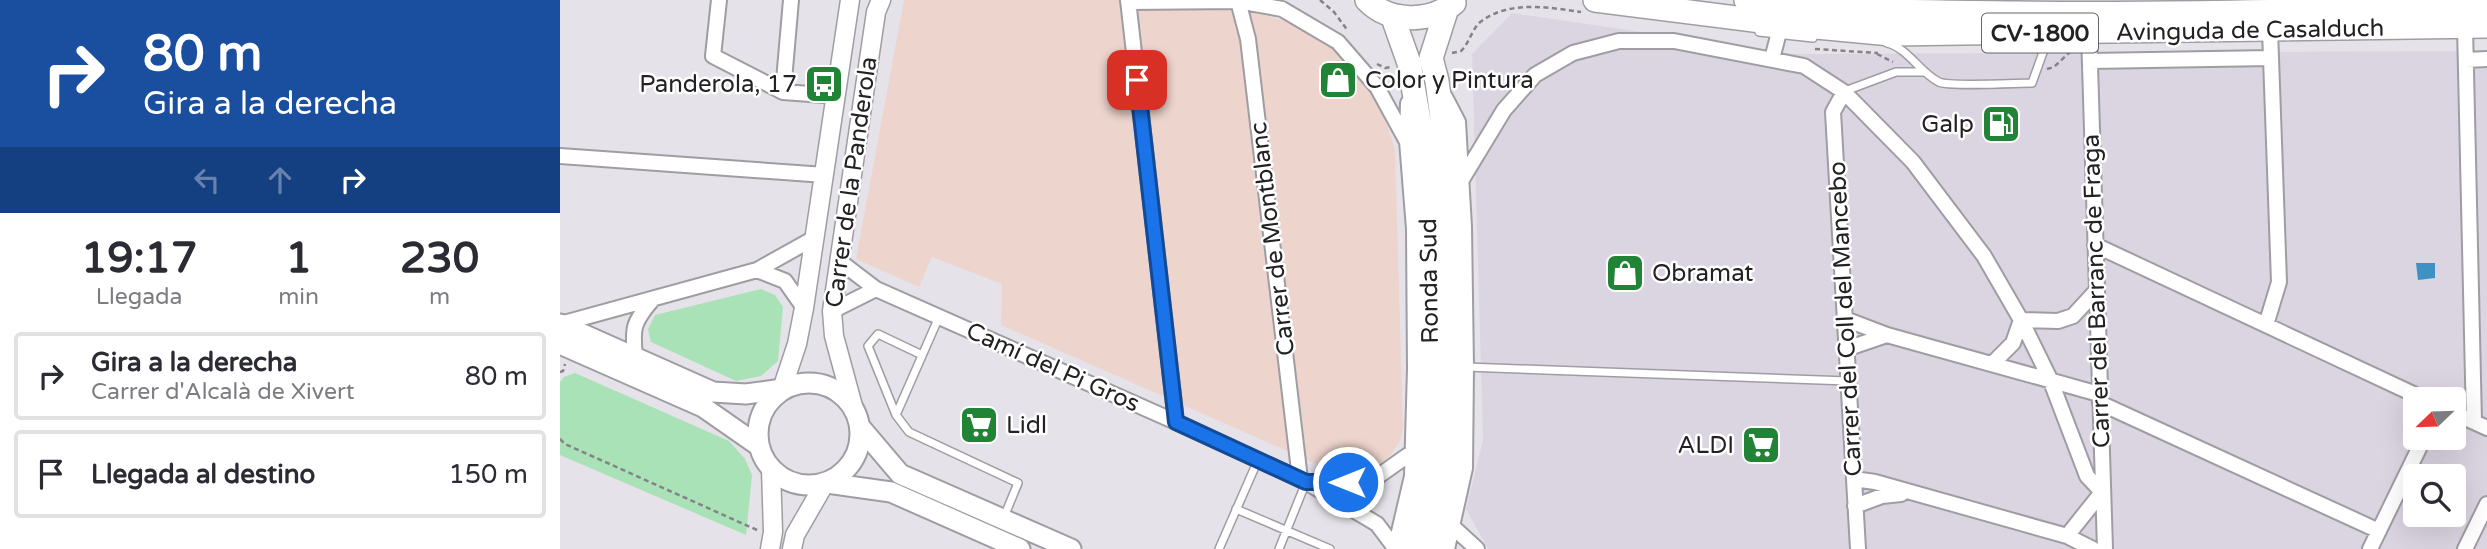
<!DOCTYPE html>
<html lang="es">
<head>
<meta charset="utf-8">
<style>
	body { margin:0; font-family:"Varela Round",sans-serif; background:#f7f7f7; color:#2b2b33; height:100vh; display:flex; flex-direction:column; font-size:26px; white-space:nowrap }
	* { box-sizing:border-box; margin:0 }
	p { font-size:23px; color:#7c7c81 }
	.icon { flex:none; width:38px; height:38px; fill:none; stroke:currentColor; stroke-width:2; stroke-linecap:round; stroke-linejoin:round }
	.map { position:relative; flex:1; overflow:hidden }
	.sheet { display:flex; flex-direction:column; background:#fff; width:560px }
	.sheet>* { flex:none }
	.guide { background:#1a4fa0; color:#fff; overflow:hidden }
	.needle { width:46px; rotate:247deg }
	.buttons { position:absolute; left:1843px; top:387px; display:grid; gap:14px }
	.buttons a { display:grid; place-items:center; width:63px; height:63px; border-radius:7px; background:#fff; box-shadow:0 7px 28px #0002; font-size:35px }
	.pin { position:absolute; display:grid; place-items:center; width:60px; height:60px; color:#fff; margin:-30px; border-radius:14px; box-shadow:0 4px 10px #0006 }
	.me { position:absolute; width:77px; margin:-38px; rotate:270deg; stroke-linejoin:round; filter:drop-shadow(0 0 5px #0008) }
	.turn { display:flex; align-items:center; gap:24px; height:147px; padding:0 28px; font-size:32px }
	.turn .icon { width:91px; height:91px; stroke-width:2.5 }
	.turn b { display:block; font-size:49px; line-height:60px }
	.lanes { display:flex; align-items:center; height:66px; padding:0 28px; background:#0003; justify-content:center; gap:35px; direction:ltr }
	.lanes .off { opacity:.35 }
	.eta { display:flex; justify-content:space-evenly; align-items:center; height:119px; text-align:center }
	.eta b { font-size:42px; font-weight:700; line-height:49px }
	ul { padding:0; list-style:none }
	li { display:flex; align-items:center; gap:21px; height:88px; margin:0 14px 10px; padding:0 14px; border:4px solid #e1e1e2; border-radius:7px }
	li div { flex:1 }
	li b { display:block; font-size:26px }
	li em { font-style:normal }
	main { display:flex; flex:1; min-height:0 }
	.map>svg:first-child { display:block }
	.commercial { fill:#edd4cc }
	.built { fill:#dbd5e2; fill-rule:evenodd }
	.green { fill:#a8e2b6 }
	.water { fill:#3d91c3 }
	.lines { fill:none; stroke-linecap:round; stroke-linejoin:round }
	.service-casing { stroke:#9f9da3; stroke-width:10 }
	.minor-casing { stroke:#9f9da3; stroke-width:18 }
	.tertiary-casing { stroke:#9f9da3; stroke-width:21 }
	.secondary-casing { stroke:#9f9da3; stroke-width:23 }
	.primary-casing { stroke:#9f9da3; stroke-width:26 }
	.path { stroke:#848387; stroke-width:2.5; stroke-dasharray:5 3.5; stroke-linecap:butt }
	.service { stroke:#fff; stroke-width:7 }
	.minor { stroke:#fff; stroke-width:14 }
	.tertiary { stroke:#fff; stroke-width:18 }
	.secondary { stroke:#fff; stroke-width:19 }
	.primary { stroke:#fff; stroke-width:23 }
	.route-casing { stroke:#114b97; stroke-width:18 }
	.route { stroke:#1a73e8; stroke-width:12 }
	.labels { text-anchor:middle; stroke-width:5; stroke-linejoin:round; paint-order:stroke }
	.shield { fill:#fff; stroke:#646466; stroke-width:2 }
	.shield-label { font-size:23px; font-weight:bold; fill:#222224 }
	.street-label { font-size:24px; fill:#222224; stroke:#fff }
	.poi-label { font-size:24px; fill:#222224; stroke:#fff; text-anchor:start }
</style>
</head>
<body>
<main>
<section class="sheet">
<div class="guide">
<div class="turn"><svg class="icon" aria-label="right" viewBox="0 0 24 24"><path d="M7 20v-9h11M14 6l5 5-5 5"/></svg><div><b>80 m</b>Gira a la derecha</div></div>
<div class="lanes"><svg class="icon off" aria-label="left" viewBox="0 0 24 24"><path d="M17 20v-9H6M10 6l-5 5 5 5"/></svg><svg class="icon off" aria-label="ahead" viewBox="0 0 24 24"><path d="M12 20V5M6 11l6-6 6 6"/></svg><svg class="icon" aria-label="right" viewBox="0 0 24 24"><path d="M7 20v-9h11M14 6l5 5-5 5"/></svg></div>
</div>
<div class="eta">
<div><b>19:17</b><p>Llegada</p></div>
<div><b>1</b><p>min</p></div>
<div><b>230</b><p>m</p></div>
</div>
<ul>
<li><svg class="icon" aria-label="right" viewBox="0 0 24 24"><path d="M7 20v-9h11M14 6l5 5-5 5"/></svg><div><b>Gira a la derecha</b><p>Carrer d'Alcalà de Xivert</p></div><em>80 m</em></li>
<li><svg class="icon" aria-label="arrive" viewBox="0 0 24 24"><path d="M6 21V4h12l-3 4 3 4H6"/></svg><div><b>Llegada al destino</b></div><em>150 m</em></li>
</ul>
</section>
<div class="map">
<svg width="1927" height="549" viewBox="0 0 1927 549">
	<rect width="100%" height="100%" fill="#e5e3e9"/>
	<path class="commercial" d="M344,0H667L672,12H694L740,25L758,35L785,59L806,85L822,111L835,149L843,428L840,441L829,457L814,467L802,471L786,474L768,469L441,325L442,284L372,257L359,287L296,259Z"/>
	<path class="built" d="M952,13L1232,54L1927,51V549H928L906,509L923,440L912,54ZM1855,399H1894V438H1855ZM1855,476H1894V514H1855Z"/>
	<path class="green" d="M201,289L215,295L223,307L218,361L201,376L176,381L91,342L88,329L95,315Z
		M15,373L169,441L185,459L192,475L186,535L0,455V382L4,377Z"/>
	<path class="water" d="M1856,263H1875V278L1858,280Z"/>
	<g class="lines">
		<defs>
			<path id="service" d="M1199,32L1253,38
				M1327,43C1348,48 1360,73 1379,82C1389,87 1457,83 1472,83L1486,44L1494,36
				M1285,91L1336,72H1363
				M379,317L336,415L349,432L458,483L444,517
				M906,367L1288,381
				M336,415L308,346L318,334L362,355
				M676,509L770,549
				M659,549L698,460
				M719,549L746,482"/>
			<path id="minor" d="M159,0L153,56L223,92L277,96
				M568,0L616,422
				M678,1L688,39L740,479
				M568,2L678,1L722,9L778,42L817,87L846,140
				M1905,27L1914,422
				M1529,33L1545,549
				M1212,59L1218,36
				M1906,60L1927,59
				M1530,61L1711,58
				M223,92L231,0
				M1284,92L1273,112L1298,549
				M885,97L898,122L904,227L906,367L905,468L887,549
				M0,156L265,175
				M901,181L944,110L975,75L1013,53L1059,41H1114L1244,66L1284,92L1353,162L1424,256L1461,320L1490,379L1527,476L1542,492
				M1535,245L1864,399
				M278,260L316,289L616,422L746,482L817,524L835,548
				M197,270L225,281L244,308
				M272,311L316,289
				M1285,319L1327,335L1539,394
				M0,324L197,270L256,237
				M1706,325L1719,282L1710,30
				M1286,349L1327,335
				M75,357C72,328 73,322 93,299
				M1433,363L1453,343L1461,320L1498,321L1513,316L1536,291
				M1540,403L1819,531
				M1894,413L1927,428
				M1294,479L1315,482L1507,536L1533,549
				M747,482H810L851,453
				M1295,506L1322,496L1341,494
				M893,527L917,549
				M1507,536L1542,492
				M835,549L852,476L855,368L854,229L847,141L848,103
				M1810,549L1864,438
				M1905,549L1927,504"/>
			<path id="tertiary" d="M222,389L237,344L244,308L290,0
				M293,406L274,336L272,311L316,12L321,0
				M210,549L213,532L211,469
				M232,549L235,535L265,483"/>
			<path id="secondary" d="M0,324L153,392L186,394L222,389
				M0,344L143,407L199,446
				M198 434a51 51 0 1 1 102 0a51 51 0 1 1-102 0Z
				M301,428L340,474L511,549
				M267,483L331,492L460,549"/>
			<path id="primary" d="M807,0C829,23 870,23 894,3
				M1035,0L1224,24L1331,34L1927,26
				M1186,0C1275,12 1365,12 1455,13C1613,15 1770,10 1927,7
				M832,15L849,63L862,138L869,230V473L858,522L849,549
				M872,549L890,470L892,367L891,229L884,133L877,81L871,58L887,8"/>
		</defs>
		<use href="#service" class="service-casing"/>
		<use href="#minor" class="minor-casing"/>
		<use href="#tertiary" class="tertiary-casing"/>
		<use href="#secondary" class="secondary-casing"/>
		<use href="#primary" class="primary-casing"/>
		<path class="path" d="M760,0L774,12L788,31
			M1255,49L1318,53
			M892,53L901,51C909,43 911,32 919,23C947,0 987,7 1021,12
			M1317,54L1333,62
			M817,64L825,68L831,67
			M1487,69L1494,67L1512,50
			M0,372L3,371L5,364
			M0,439L5,444L197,530"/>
		<use href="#service" class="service"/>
		<use href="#minor" class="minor"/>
		<use href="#tertiary" class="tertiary"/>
		<use href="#secondary" class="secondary"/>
		<use href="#primary" class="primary"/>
	</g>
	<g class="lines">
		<defs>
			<path id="route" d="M577,80L616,422L746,482H788"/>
		</defs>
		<use href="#route" class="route-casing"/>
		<use href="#route" class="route"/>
	</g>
	<defs>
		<symbol id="shop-square" viewBox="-11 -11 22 22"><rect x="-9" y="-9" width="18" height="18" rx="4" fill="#218336" stroke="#fff"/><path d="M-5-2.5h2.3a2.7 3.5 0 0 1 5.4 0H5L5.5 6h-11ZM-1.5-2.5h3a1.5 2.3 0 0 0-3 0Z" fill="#fff"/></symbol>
		<symbol id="bus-square" viewBox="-11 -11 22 22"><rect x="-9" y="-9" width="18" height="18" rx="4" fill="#218336" stroke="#fff"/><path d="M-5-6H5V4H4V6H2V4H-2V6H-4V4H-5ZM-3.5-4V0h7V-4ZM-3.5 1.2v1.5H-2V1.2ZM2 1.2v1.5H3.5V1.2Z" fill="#fff"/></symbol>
		<symbol id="fuel-square" viewBox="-11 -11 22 22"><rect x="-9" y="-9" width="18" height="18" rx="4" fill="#218336" stroke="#fff"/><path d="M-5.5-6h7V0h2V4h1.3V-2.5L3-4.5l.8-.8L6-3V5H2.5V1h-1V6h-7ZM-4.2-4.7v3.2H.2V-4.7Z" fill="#fff"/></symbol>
		<symbol id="supermarket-square" viewBox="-11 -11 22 22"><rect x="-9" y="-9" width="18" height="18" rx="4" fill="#218336" stroke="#fff"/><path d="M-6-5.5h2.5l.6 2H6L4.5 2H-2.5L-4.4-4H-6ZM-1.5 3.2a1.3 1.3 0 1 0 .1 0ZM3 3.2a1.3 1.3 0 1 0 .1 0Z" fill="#fff"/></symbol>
	</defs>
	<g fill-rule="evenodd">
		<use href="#shop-square" x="756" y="58" width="44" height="44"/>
		<use href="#bus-square" x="242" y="62" width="44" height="44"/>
		<use href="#fuel-square" x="1419" y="102" width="44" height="44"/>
		<use href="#shop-square" x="1043" y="251" width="44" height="44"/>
		<use href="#supermarket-square" x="397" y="403" width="44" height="44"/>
		<use href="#supermarket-square" x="1179" y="423" width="44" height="44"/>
	</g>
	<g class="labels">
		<rect class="shield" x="1422" y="13.5" width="116" height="39" rx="5"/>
		<g class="shield-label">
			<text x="1480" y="41">CV-1800</text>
		</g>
		<g class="street-label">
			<text transform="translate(1690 30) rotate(-1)" y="8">Avinguda de Casalduch</text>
			<text transform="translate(291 182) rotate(-82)" y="8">Carrer de la Panderola</text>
			<text transform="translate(712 239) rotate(-97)" y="8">Carrer de Montblanc</text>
			<text transform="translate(869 281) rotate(-91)" y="8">Ronda Sud</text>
			<text transform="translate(1536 291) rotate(-92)" y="8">Carrer del Barranc de Fraga</text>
			<text transform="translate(1285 319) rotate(-93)" y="8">Carrer del Coll del Mancebo</text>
			<text transform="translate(493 367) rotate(24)" y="8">Camí del Pi Gros</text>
		</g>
		<g class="poi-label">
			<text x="805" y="88">Color y Pintura</text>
			<text x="237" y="92" text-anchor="end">Panderola, 17</text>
			<text x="1414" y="132" text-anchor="end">Galp</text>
			<text x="1092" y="281">Obramat</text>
			<text x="446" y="433">Lidl</text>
			<text x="1174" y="453" text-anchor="end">ALDI</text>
		</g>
	</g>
</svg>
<div class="buttons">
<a><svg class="needle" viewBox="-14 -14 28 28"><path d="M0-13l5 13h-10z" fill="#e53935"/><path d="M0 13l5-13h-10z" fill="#7c7c81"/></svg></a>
<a><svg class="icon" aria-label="search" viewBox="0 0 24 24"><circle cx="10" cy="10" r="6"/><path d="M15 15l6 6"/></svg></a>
</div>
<div class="pin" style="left:577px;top:80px;background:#d93025"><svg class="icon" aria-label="arrive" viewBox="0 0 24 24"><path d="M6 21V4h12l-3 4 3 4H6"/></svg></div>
<svg class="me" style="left:788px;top:482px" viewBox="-20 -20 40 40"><circle r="17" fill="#1a73e8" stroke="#fff" stroke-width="3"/><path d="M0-11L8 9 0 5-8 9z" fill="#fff"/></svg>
</div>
</main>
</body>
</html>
